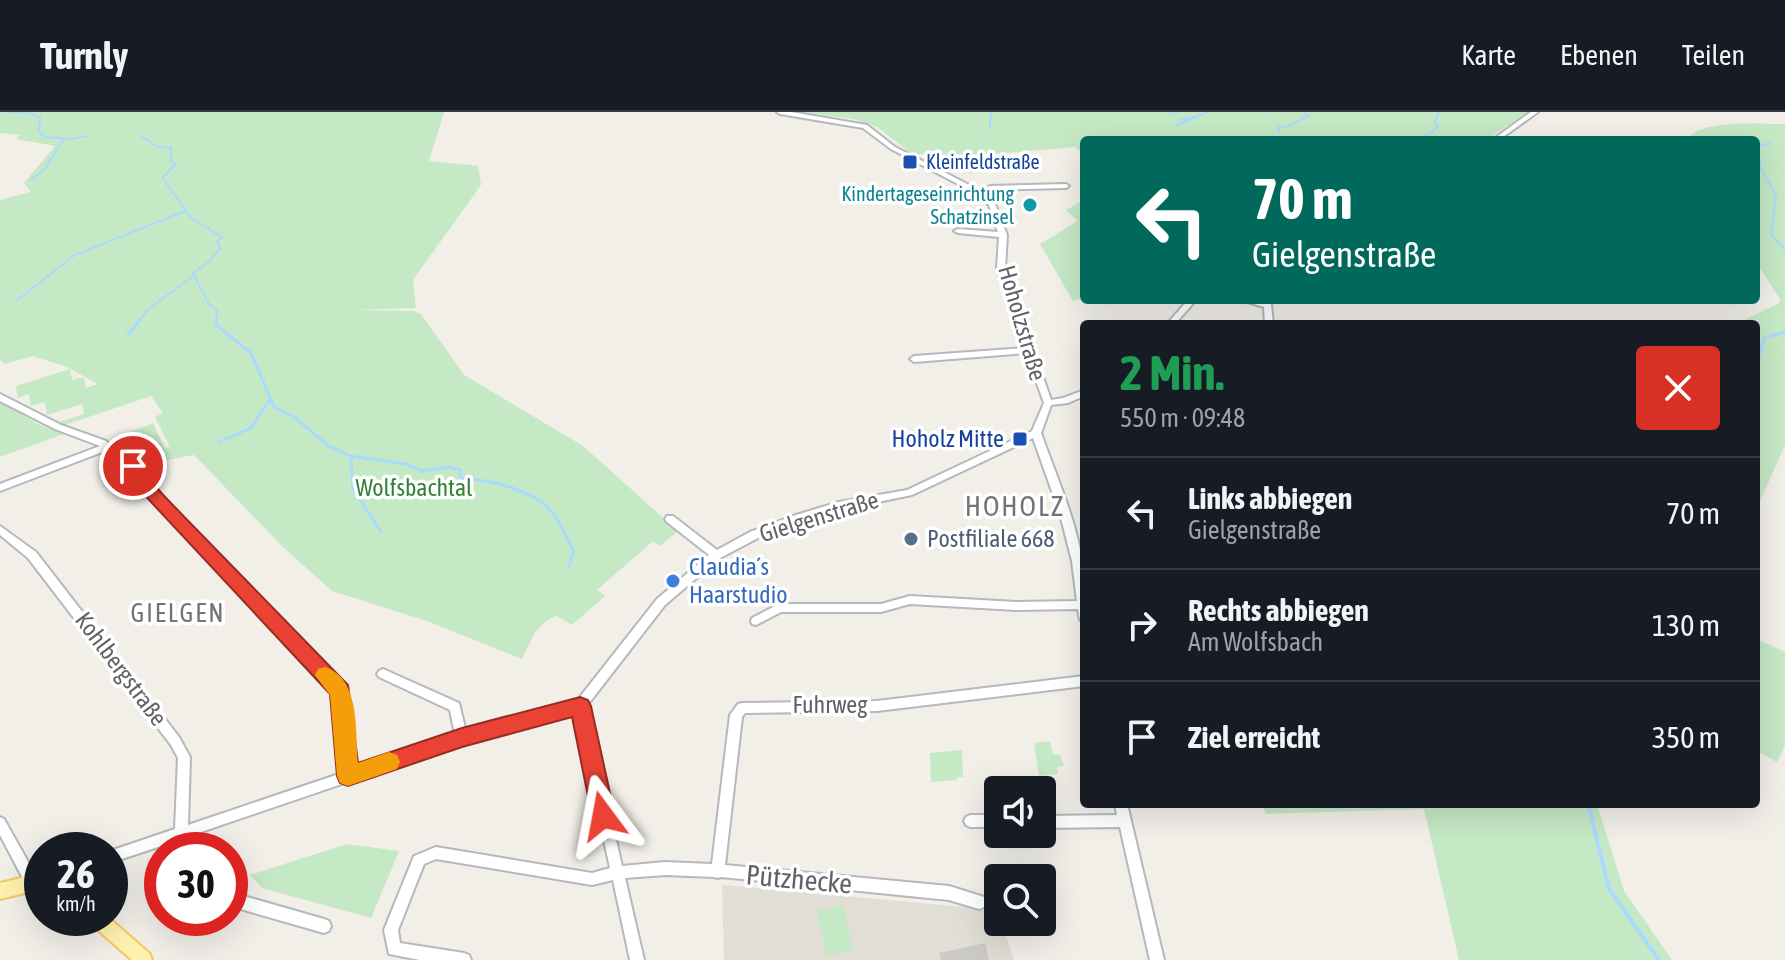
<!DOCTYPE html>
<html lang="de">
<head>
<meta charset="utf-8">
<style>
	body { margin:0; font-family:"Asap Condensed",sans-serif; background:#242831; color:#f1f3f6; height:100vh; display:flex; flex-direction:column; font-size:30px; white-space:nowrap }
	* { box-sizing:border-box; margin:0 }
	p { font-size:26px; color:#9ea1a6 }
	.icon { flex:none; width:44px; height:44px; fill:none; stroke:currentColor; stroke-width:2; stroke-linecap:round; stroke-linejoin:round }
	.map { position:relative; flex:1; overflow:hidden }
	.side { position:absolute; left:1080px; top:208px; width:680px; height:488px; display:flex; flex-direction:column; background:#171b24; border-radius:8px; box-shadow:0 8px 32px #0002 }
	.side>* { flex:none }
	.guide { position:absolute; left:1080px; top:24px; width:680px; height:168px; border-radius:8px; box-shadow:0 8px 32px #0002; background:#00695c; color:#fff; overflow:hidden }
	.fabs { position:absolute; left:984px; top:664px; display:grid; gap:16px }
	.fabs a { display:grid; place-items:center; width:72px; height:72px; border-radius:8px; background:#171b24; box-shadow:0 8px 32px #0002; font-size:40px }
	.speed { position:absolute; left:24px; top:720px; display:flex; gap:16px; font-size:40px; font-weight:700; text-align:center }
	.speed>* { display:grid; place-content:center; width:104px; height:104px; border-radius:50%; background:#171b24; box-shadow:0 8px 32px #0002; line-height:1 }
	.speed small { font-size:20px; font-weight:400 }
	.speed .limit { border:12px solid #d22; background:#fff; color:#111 }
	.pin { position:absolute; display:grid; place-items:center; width:68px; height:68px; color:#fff; margin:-34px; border:4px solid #fff; border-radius:50%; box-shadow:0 2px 8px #0007 }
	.me { position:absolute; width:88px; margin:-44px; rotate:347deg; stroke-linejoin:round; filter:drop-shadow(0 0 6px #0008) }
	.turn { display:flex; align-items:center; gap:28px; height:168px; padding:0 40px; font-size:36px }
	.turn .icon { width:104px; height:104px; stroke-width:2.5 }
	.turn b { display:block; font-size:56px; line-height:68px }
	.round { display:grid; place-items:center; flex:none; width:84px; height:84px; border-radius:8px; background:#242831 }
	.headline { display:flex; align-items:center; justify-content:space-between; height:136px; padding:0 40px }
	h1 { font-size:48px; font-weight:700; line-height:60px; color:#1e9e55 }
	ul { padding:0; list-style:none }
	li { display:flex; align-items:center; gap:24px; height:112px; padding:0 40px; border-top:2px solid #363941 }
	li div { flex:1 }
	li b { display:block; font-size:30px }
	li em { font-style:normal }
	header { display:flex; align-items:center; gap:48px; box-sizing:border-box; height:112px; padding:0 40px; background:#171b24; border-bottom:2px solid #363941 }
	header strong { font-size:38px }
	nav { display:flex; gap:44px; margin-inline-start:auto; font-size:28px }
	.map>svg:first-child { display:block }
	.education { fill:#e1ded6 }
	.green { fill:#c5e8c5 }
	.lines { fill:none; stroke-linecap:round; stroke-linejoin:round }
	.stream-far2 { stroke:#aadaff; stroke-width:2 }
	.stream-far1 { stroke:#aadaff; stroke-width:3 }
	.stream { stroke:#aadaff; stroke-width:4 }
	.building { fill:#cccac5 }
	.minor-casing { stroke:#b5b8bc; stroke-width:4 }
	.major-casing { stroke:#f2c960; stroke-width:4 }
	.minor { fill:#fff; fill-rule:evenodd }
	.major { fill:#fff2af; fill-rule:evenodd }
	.route { fill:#ea4335; stroke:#982c22; stroke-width:2 }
	.slow { fill:#f59e0b }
	.transit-dot { fill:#1a4fb4; stroke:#fff; stroke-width:3 }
	.culture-dot { fill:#0f9aa8; stroke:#fff; stroke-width:3 }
	.service-dot { fill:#5c6f8a; stroke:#fff; stroke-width:3 }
	.shop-dot { fill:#3f7fe0; stroke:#fff; stroke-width:3 }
	.labels { text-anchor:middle; stroke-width:7; stroke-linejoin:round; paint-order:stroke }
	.far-transit-label { font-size:20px; fill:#164399; stroke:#fff; text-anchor:start }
	.far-culture-label { font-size:20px; fill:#0d838f; stroke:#fff; text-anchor:end }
	.street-label { font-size:24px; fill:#5f6368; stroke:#fff }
	.transit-label { font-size:24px; fill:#164399; stroke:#fff; text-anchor:end }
	.park-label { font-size:24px; fill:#348238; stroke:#fff }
	.service-label { font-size:24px; fill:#4e5e75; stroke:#fff; text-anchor:start }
	.shop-label { font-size:24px; fill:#366cbe; stroke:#fff; text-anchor:start }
	.neighbourhood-label { font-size:26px; letter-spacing:2px; fill:#70757a; stroke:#fff }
	.quarter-label { font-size:28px; letter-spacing:2px; fill:#70757a; stroke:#fff }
	.near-street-label { font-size:28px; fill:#5f6368; stroke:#fff }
</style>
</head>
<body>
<header>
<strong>Turnly</strong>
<nav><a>Karte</a><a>Ebenen</a><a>Teilen</a></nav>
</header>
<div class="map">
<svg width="1785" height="848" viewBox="0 0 1785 848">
	<rect width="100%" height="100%" fill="#f1efe8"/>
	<path class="education" d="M722,773L998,798V810H1002L1014,848H724Z"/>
	<path class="green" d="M0,0H444L429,49L478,54L481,73L413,168L416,196L355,198L413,199L421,202L464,263L583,334L678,419L660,434L653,429L597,478L605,484L572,513L556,504L546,509L535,520L522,547L427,509L332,479L283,435L194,343L133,354L136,348L125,322L153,311L165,336L170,335L155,305L163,301L151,284L65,313L59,310L84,302L82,292L47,303L45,290L31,294L29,282L18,286L16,274L70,257L72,268L84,265L86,276L98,272L67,255L33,244L5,252L0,248V88L31,80L24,71L55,34L16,27L20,23L0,21Z
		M802,0H1530L1485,28H1084V42L1075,35L986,43L1004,59L964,61L939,43L912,42L877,15L853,7Z
		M1785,12V333L1756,398V212H1736L1779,191L1780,187L1756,150V28L1688,26C1703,7 1761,12 1785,12Z
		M1084,88V186L1073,189L1040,132L1078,109L1066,98Z
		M0,290L38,312L64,322L0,345Z
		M1756,511L1759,528L1785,540V633L1777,650L1756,639Z
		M1050,629L1053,642L1060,643L1064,654L1057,655L1058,662L1039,664L1034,631Z
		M962,638L963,665H957V668L931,670L930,641Z
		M1261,692H1597L1624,779L1672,848H1459L1424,697L1266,702Z
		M347,732L399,739L371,806L262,776L250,763Z
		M843,793L853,838L827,845L817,799Z"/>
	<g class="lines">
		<path class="stream-far2" d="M5,0H25L40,5L39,19L44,25L71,27L87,24
			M1170,2L1178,0
			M1179,8L1194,5
			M1177,13L1207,0
			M990,16L991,0
			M1280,21L1278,15L1288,14L1308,4L1305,0
			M141,24L158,35L171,36V50L176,52L163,65L164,68L191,106L222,125L217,130L220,136L209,150L193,161L209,192L217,198L216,212
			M1420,28L1438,15L1435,10L1439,0
			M1770,31L1758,34L1761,57L1776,84L1771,123L1785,137
			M31,68L45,57L63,28
			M16,189L75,143L185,99
			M137,212L147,198L195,163"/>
		<path class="stream-far1" d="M216,210V213L251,241L274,295L294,305L329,334L350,344L406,352L423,359L450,355L460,358L461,366C489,368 532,377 551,399C561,411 566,426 574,439L569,454
			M128,223L138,210
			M1756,258L1764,226L1785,220
			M219,330L251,316L270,287
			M351,345L353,377L381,420"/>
		<path class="stream" d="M1588,692L1609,777L1659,848"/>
	</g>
	<path class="building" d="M985,831L989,848H941L939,841Z"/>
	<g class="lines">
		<defs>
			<path id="minor" d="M777,0H791L867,13L895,35L979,78L991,74L1066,72L1069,74L1066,76L992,78L984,81L995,92L1007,123L1005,156L1051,288L1063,286L1084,278V284L1068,291L1051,293L1041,321C1056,364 1076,407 1083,453C1085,471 1084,491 1084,509L1080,508L1078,497L1016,498L910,492L881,500H781L756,513L752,512L751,509L752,506L779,492H881L910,484L1016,490L1077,489L1072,449L1060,402L1033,326L912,383L839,398L802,409L758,426L720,446L665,493L586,595L622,754L665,750L712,752L730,603L738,592L742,591L877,589L1084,564V574L877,599L745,601L742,605L725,753L949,774L984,785L986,790L984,795L979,797L949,788L721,765L718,766L714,765L665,763L625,766L644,848H630L613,768L592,773L436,747L424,752L398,818L400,831L464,841L469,843L471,848H420L389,842L384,818L414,744L436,735L592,761L610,756L576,600L462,631L201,720L200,738H188V725L110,751V739L175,717L178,646L171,633L28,446L0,423V414L36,440L179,625L190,645L188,713L342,661L335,581L243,487L126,354L122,355L119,354L105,339L0,379V372L100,334L55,317L0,289V282L61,313L106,329L126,351L130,350L133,351L251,481L345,576L347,579L353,657L455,623L450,598L379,565L377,562L379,559L383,557L459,591L466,620L576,590L657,487L709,443L667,410L665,407L667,404H673L717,438L750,420L796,403L839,390L907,378L1032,319L1044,291L1026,241L914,250L910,247L914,244L1025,236L997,156L999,125L958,121L954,119L958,117L998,120L989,93L977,82L891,37L863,16L780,2Z
				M1531,0H1538L1499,28H1492Z
				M1188,188H1196L1175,212H1167Z
				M1241,188H1254L1271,192L1273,212H1265L1264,195Z
				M1115,692H1127L1164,848H1150L1120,715L1042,716V704L1117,703Z
				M970,703H998V715H970L966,713L964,709L966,705Z
				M0,705L4,707L36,764L42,762V774L33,777L28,776L0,723Z
				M230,780L324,807L329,809L331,814L329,819L324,821L230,794Z"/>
			<path id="major" d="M33,763L42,765V781L33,779L0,787V771Z
				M89,806H109L150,842L152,848H132L91,812Z"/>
		</defs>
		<use href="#minor" class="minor-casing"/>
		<use href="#major" class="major-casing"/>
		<use href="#minor" class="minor"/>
		<use href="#major" class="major"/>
	</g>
	<path class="route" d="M133,348L139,350L140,357L165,385L348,573L358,651L462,616L580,585L588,588L591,594L615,704L611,712L603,715L595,712L592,704L572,605L462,635L348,674L340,671L337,664L330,582L124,361L122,357L127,350Z"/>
	<path class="slow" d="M325,555C361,567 355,619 358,651L389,640L397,643L400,650L397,657L348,674L340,671L337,664L330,583L315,563L318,557Z"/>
	<g class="transit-dot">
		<rect x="902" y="42" width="16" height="16" rx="4"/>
		<rect x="1012" y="319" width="16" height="16" rx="4"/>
	</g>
	<circle class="culture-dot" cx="1030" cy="93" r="8"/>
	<circle class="service-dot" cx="911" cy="427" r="8"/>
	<circle class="shop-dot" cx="673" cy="469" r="8"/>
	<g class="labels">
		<g class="far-transit-label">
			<text x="926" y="57">Kleinfeldstraße</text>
		</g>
		<g class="far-culture-label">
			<text x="1014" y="89">Kindertageseinrichtung<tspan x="1014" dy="23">Schatzinsel</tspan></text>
		</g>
		<g class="street-label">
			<text transform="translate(1022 211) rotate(74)" y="8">Hoholzstraße</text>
			<text transform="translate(819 405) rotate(-17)" y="8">Gielgenstraße</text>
			<text transform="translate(121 557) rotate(53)" y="8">Kohlbergstraße</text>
			<text x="830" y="601">Fuhrweg</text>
		</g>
		<g class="transit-label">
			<text x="1004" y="335">Hoholz Mitte</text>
		</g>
		<g class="park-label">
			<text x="414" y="384">Wolfsbachtal</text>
		</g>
		<g class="service-label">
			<text x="927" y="435">Postfiliale 668</text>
		</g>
		<g class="shop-label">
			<text x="689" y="463">Claudia´s<tspan x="689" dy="28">Haarstudio</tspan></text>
		</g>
		<g class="neighbourhood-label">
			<text x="178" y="510">GIELGEN</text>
		</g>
		<g class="quarter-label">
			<text x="1015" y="404">HOHOLZ</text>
		</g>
		<g class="near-street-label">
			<text transform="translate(799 767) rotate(5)" y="10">Pützhecke</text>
		</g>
	</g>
</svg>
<div class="fabs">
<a><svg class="icon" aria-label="sound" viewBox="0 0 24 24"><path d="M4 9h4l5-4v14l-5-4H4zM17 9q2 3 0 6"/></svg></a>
<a><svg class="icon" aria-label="search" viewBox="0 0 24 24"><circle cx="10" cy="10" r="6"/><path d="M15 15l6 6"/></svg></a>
</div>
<div class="speed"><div>26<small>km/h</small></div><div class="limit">30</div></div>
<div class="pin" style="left:133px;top:354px;background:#d93025"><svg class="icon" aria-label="arrive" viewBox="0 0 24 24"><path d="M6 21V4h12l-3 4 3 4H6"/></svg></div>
<svg class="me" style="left:603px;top:704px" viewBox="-20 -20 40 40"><path d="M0-17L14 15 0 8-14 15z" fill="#ea4335" stroke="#fff" stroke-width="4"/></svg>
<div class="guide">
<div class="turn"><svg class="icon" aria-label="left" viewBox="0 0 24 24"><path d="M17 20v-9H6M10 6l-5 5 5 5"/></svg><div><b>70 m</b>Gielgenstraße</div></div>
</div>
<section class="side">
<div class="headline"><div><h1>2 Min.</h1><p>550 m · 09:48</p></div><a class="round" style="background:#d93025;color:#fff"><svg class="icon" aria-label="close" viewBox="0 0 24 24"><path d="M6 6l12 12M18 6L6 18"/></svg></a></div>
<ul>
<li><svg class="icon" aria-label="left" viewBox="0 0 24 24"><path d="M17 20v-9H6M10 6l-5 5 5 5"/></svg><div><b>Links abbiegen</b><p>Gielgenstraße</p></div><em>70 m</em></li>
<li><svg class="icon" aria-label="right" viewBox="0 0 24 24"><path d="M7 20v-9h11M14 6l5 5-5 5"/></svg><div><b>Rechts abbiegen</b><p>Am Wolfsbach</p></div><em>130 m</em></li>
<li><svg class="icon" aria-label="arrive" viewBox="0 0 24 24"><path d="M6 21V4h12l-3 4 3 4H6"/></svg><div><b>Ziel erreicht</b></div><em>350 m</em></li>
</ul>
</section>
</div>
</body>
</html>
